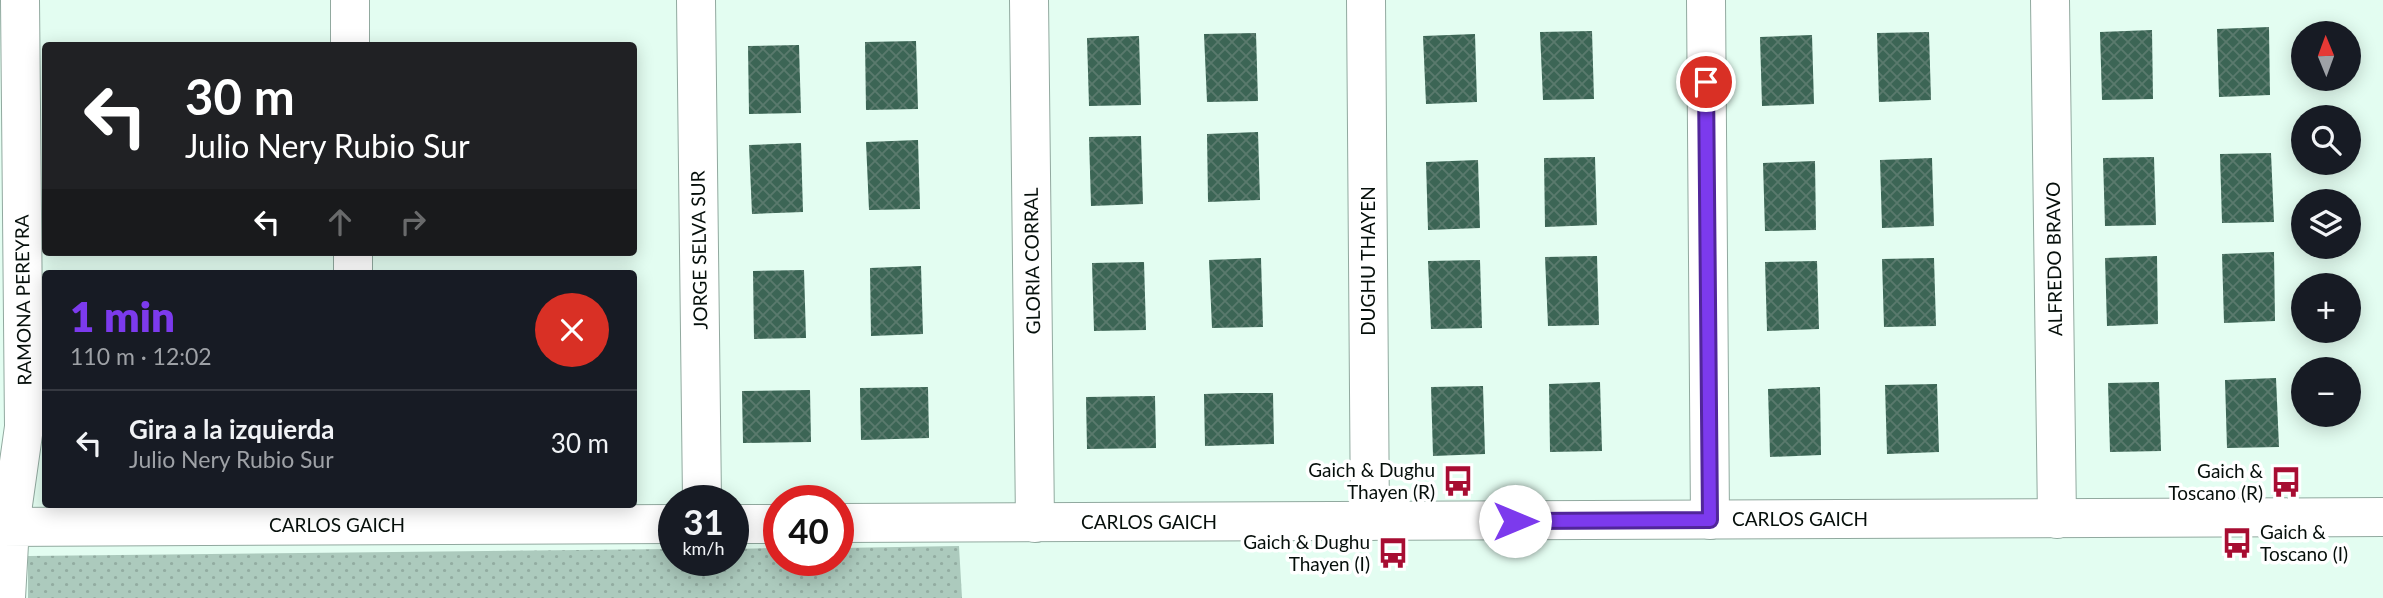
<!DOCTYPE html>
<html lang="es">
<head>
<meta charset="utf-8">
<style>
	body { margin:0; font-family:Lato,sans-serif; background:#242831; color:#f1f3f6; height:100vh; display:flex; flex-direction:column; font-size:26px; white-space:nowrap }
	* { box-sizing:border-box; margin:0 }
	p { font-size:23px; color:#9ea1a6 }
	.icon { flex:none; width:38px; height:38px; fill:none; stroke:currentColor; stroke-width:2; stroke-linecap:round; stroke-linejoin:round }
	.map { position:relative; flex:1; overflow:hidden }
	.side { position:absolute; left:42px; top:270px; width:595px; height:238px; display:flex; flex-direction:column; background:#171b24; border-radius:7px; box-shadow:0 4px 18px #0003 }
	.side>* { flex:none }
	.guide { position:absolute; left:42px; top:42px; width:595px; height:214px; border-radius:7px; box-shadow:0 4px 18px #0003; background:#202124; color:#fff; overflow:hidden }
	.needle { width:46px; rotate:359deg }
	.fabs { position:absolute; left:2291px; top:21px; display:grid; gap:14px }
	.fabs a { display:grid; place-items:center; width:70px; height:70px; border-radius:50%; background:#171b24; box-shadow:0 4px 18px #0003; font-size:35px }
	.speed { position:absolute; left:658px; top:485px; display:flex; gap:14px; font-size:35px; font-weight:700; text-align:center }
	.speed>* { display:grid; place-content:center; width:91px; height:91px; border-radius:50%; background:#171b24; box-shadow:0 4px 18px #0003; line-height:1 }
	.speed small { font-size:18px; font-weight:400 }
	.speed .limit { border:10px solid #d22; background:#fff; color:#111 }
	.pin { position:absolute; display:grid; place-items:center; width:60px; height:60px; color:#fff; margin:-30px; border:4px solid #fff; border-radius:50%; box-shadow:0 2px 7px #0007 }
	.me { position:absolute; width:77px; margin:-38px; rotate:90deg; stroke-linejoin:round; filter:drop-shadow(0 0 5px #0008) }
	.turn { display:flex; align-items:center; gap:24px; height:147px; padding:0 28px; font-size:32px }
	.turn .icon { width:91px; height:91px; stroke-width:2.5 }
	.turn b { display:block; font-size:49px; line-height:60px }
	.lanes { display:flex; align-items:center; height:66px; padding:0 28px; background:#0003; justify-content:center; gap:35px; direction:ltr }
	.lanes .off { opacity:.35 }
	.round { display:grid; place-items:center; flex:none; width:74px; height:74px; border-radius:37px; background:#242831 }
	.overview { display:flex; align-items:center; justify-content:space-between; height:119px; padding:0 28px }
	h1 { font-size:42px; font-weight:800; line-height:52px; color:#7c3aed }
	ul { padding:0; list-style:none }
	li { display:flex; align-items:center; gap:21px; height:105px; padding:0 28px; border-top:2px solid #363941 }
	li div { flex:1 }
	li b { display:block; font-size:26px }
	li em { font-style:normal }
	.map>svg:first-child { display:block }
	.grass { fill:url(#grass-dots) }
	.building { fill:url(#building-cross-hatch) }
	.lines { fill:none; stroke-linecap:round; stroke-linejoin:round }
	.minor-casing { stroke:#91a99f; stroke-width:40 }
	.tertiary-casing { stroke:#91a99f; stroke-width:40 }
	.minor { stroke:#fff; stroke-width:38 }
	.tertiary { stroke:#fff; stroke-width:38 }
	.route-casing { stroke:#51269a; stroke-width:18 }
	.route { stroke:#7c3aed; stroke-width:12 }
	.labels { text-anchor:middle; stroke-width:7; stroke-linejoin:round; paint-order:stroke }
	.street-label { font-size:19px; fill:#060f0b; stroke:#fff }
	.poi-label { font-size:19px; fill:#060f0b; stroke:#fff; text-anchor:end }
</style>
</head>
<body>
<div class="map">
<svg width="2383" height="598" viewBox="0 0 2383 598">
	<defs>
		<pattern id="grass-dots" width="8" height="8" patternUnits="userSpaceOnUse" patternTransform="scale(1.75)"><rect width="8" height="8" fill="#accabd"/><path d="M2 2h.1M6 6h.1" fill="none" stroke="#92aca1" stroke-width="1.8" stroke-linecap="round"/></pattern>
		<pattern id="building-cross-hatch" width="8" height="8" patternUnits="userSpaceOnUse" patternTransform="scale(1.75)"><rect width="8" height="8" fill="#3c6555"/><path d="M0 0l8 8M0 8l8-8" fill="none" stroke="#5a7a6d"/></pattern>
	</defs>
	<rect width="100%" height="100%" fill="#e3fdf1"/>
	<path class="grass" d="M959,546L962,598H28V556L674,549V560H733V549L779,548V560H838V548Z"/>
	<path class="building" d="M2269,27L2270,95L2219,97L2217,29Z
		M2152,30L2153,99L2102,100L2100,32Z
		M1592,31L1594,99L1543,100L1540,32Z
		M1929,32L1931,100L1879,102L1877,33Z
		M1256,33L1258,101L1207,102L1204,34Z
		M1475,34L1477,102L1426,104L1423,36Z
		M1812,35L1814,104L1762,106L1760,37Z
		M1139,36L1141,105L1089,106L1087,38Z
		M916,41L918,109L866,110L865,42Z
		M799,45L801,113L749,114L748,46Z
		M1258,132L1260,200L1208,202L1207,134Z
		M1141,136L1143,204L1091,206L1089,137Z
		M918,140L920,209L869,210L866,142Z
		M801,143L803,212L752,214L749,145Z
		M2271,153L2274,222L2222,223L2220,154Z
		M1595,157L1597,225L1545,227L1544,158Z
		M2154,157L2156,225L2105,226L2103,158Z
		M1932,158L1934,226L1882,228L1880,160Z
		M1478,160L1480,228L1428,230L1426,162Z
		M1815,161L1816,230L1765,231L1763,163Z
		M2274,252L2275,321L2224,323L2222,254Z
		M1597,256L1599,325L1548,326L1545,257Z
		M2157,256L2158,324L2107,326L2105,258Z
		M1261,258L1263,327L1212,328L1209,260Z
		M1934,258L1936,326L1884,327L1882,259Z
		M1480,260L1482,328L1431,329L1428,261Z
		M1817,261L1819,329L1767,331L1765,262Z
		M1144,262L1146,330L1094,331L1092,263Z
		M921,266L923,334L871,336L870,268Z
		M804,270L806,338L754,339L753,271Z
		M2276,378L2279,447L2227,448L2225,380Z
		M1600,382L1602,451L1550,452L1549,384Z
		M2159,382L2161,451L2110,452L2108,383Z
		M1937,384L1939,452L1887,454L1885,385Z
		M1483,386L1485,454L1433,456L1431,387Z
		M928,387L929,438L861,440L860,388Z
		M1820,387L1821,455L1770,457L1768,389Z
		M810,390L811,442L743,443L742,391Z
		M1237,393H1273L1274,444L1205,446L1204,394Z
		M1155,396L1156,448L1087,449L1086,397Z"/>
	<g class="lines">
		<defs>
			<path id="minor" d="M350,0V46
				M696,0L702,500
				M1029,0L1035,523
				M1366,0L1370,521
				M1706,0L1710,520
				M2050,0L2057,519
				M353,252V273"/>
			<path id="tertiary" d="M838,523L2383,517
				M733,524H779
				M0,527L674,524
				M6,598L10,526L24,427L20,0"/>
		</defs>
		<use href="#minor" class="minor-casing"/>
		<use href="#tertiary" class="tertiary-casing"/>
		<use href="#minor" class="minor"/>
		<use href="#tertiary" class="tertiary"/>
	</g>
	<g class="lines">
		<defs>
			<path id="route" d="M1515,521L1710,520L1706,82"/>
		</defs>
		<use href="#route" class="route-casing"/>
		<use href="#route" class="route"/>
	</g>
	<defs>
		<symbol id="bus-bare" viewBox="-9 -9 18 18"><path d="M-5-6H5V4H4V6H2V4H-2V6H-4V4H-5ZM-3.5-4V0h7V-4ZM-3.5 1.2v1.5H-2V1.2ZM2 1.2v1.5H3.5V1.2Z" fill="#a70d32" stroke="#fff" stroke-width="2.5" paint-order="stroke"/></symbol>
	</defs>
	<g fill-rule="evenodd">
		<use href="#bus-bare" x="1436" y="459" width="44" height="44"/>
		<use href="#bus-bare" x="2264" y="460" width="44" height="44"/>
		<use href="#bus-bare" x="2215" y="521" width="44" height="44"/>
		<use href="#bus-bare" x="1371" y="531" width="44" height="44"/>
	</g>
	<g class="labels">
		<g class="street-label">
			<text transform="translate(699 250) rotate(-91)" y="7">JORGE SELVA SUR</text>
			<text transform="translate(2054 259) rotate(-91)" y="7">ALFREDO BRAVO</text>
			<text transform="translate(1032 261) rotate(-91)" y="7">GLORIA CORRAL</text>
			<text transform="translate(1368 261) rotate(-90)" y="7">DUGHU THAYEN</text>
			<text transform="translate(23 300) rotate(-91)" y="7">RAMONA PEREYRA</text>
			<text x="1800" y="526">CARLOS GAICH</text>
			<text x="1149" y="529">CARLOS GAICH</text>
			<text x="337" y="532">CARLOS GAICH</text>
		</g>
		<g class="poi-label">
			<text x="1435" y="477">Gaich &amp; Dughu<tspan x="1435" dy="22">Thayen (R)</tspan></text>
			<text x="2263" y="478">Gaich &amp;<tspan x="2263" dy="22">Toscano (R)</tspan></text>
			<text x="2260" y="539" text-anchor="start">Gaich &amp;<tspan x="2260" dy="22">Toscano (I)</tspan></text>
			<text x="1370" y="549">Gaich &amp; Dughu<tspan x="1370" dy="22">Thayen (I)</tspan></text>
		</g>
	</g>
</svg>
<div class="fabs">
<a><svg class="needle" viewBox="-14 -14 28 28"><path d="M0-13l5 13h-10z" fill="#e53935"/><path d="M0 13l5-13h-10z" fill="#9ea1a6"/></svg></a>
<a><svg class="icon" aria-label="search" viewBox="0 0 24 24"><circle cx="10" cy="10" r="6"/><path d="M15 15l6 6"/></svg></a>
<a><svg class="icon" aria-label="layers" viewBox="0 0 24 24"><path d="M12 4l9 5-9 5-9-5zM3 14l9 5 9-5"/></svg></a>
<a>+</a>
<a>−</a>
</div>
<div class="speed"><div>31<small>km/h</small></div><div class="limit">40</div></div>
<div class="pin" style="left:1706px;top:82px;background:#d93025"><svg class="icon" aria-label="arrive" viewBox="0 0 24 24"><path d="M6 21V4h12l-3 4 3 4H6"/></svg></div>
<svg class="me" style="left:1515px;top:521px" viewBox="-20 -20 40 40"><circle r="19" fill="#fff"/><path d="M0-13L10 11 0 6-10 11z" fill="#7c3aed"/></svg>
<div class="guide">
<div class="turn"><svg class="icon" aria-label="left" viewBox="0 0 24 24"><path d="M17 20v-9H6M10 6l-5 5 5 5"/></svg><div><b>30 m</b>Julio Nery Rubio Sur</div></div>
<div class="lanes"><svg class="icon" aria-label="left" viewBox="0 0 24 24"><path d="M17 20v-9H6M10 6l-5 5 5 5"/></svg><svg class="icon off" aria-label="ahead" viewBox="0 0 24 24"><path d="M12 20V5M6 11l6-6 6 6"/></svg><svg class="icon off" aria-label="right" viewBox="0 0 24 24"><path d="M7 20v-9h11M14 6l5 5-5 5"/></svg></div>
</div>
<section class="side">
<div class="overview"><div><h1>1 min</h1><p>110 m · 12:02</p></div><a class="round" style="background:#d93025;color:#fff"><svg class="icon" aria-label="close" viewBox="0 0 24 24"><path d="M6 6l12 12M18 6L6 18"/></svg></a></div>
<ul>
<li><svg class="icon" aria-label="left" viewBox="0 0 24 24"><path d="M17 20v-9H6M10 6l-5 5 5 5"/></svg><div><b>Gira a la izquierda</b><p>Julio Nery Rubio Sur</p></div><em>30 m</em></li>
</ul>
</section>
</div>
</body>
</html>
